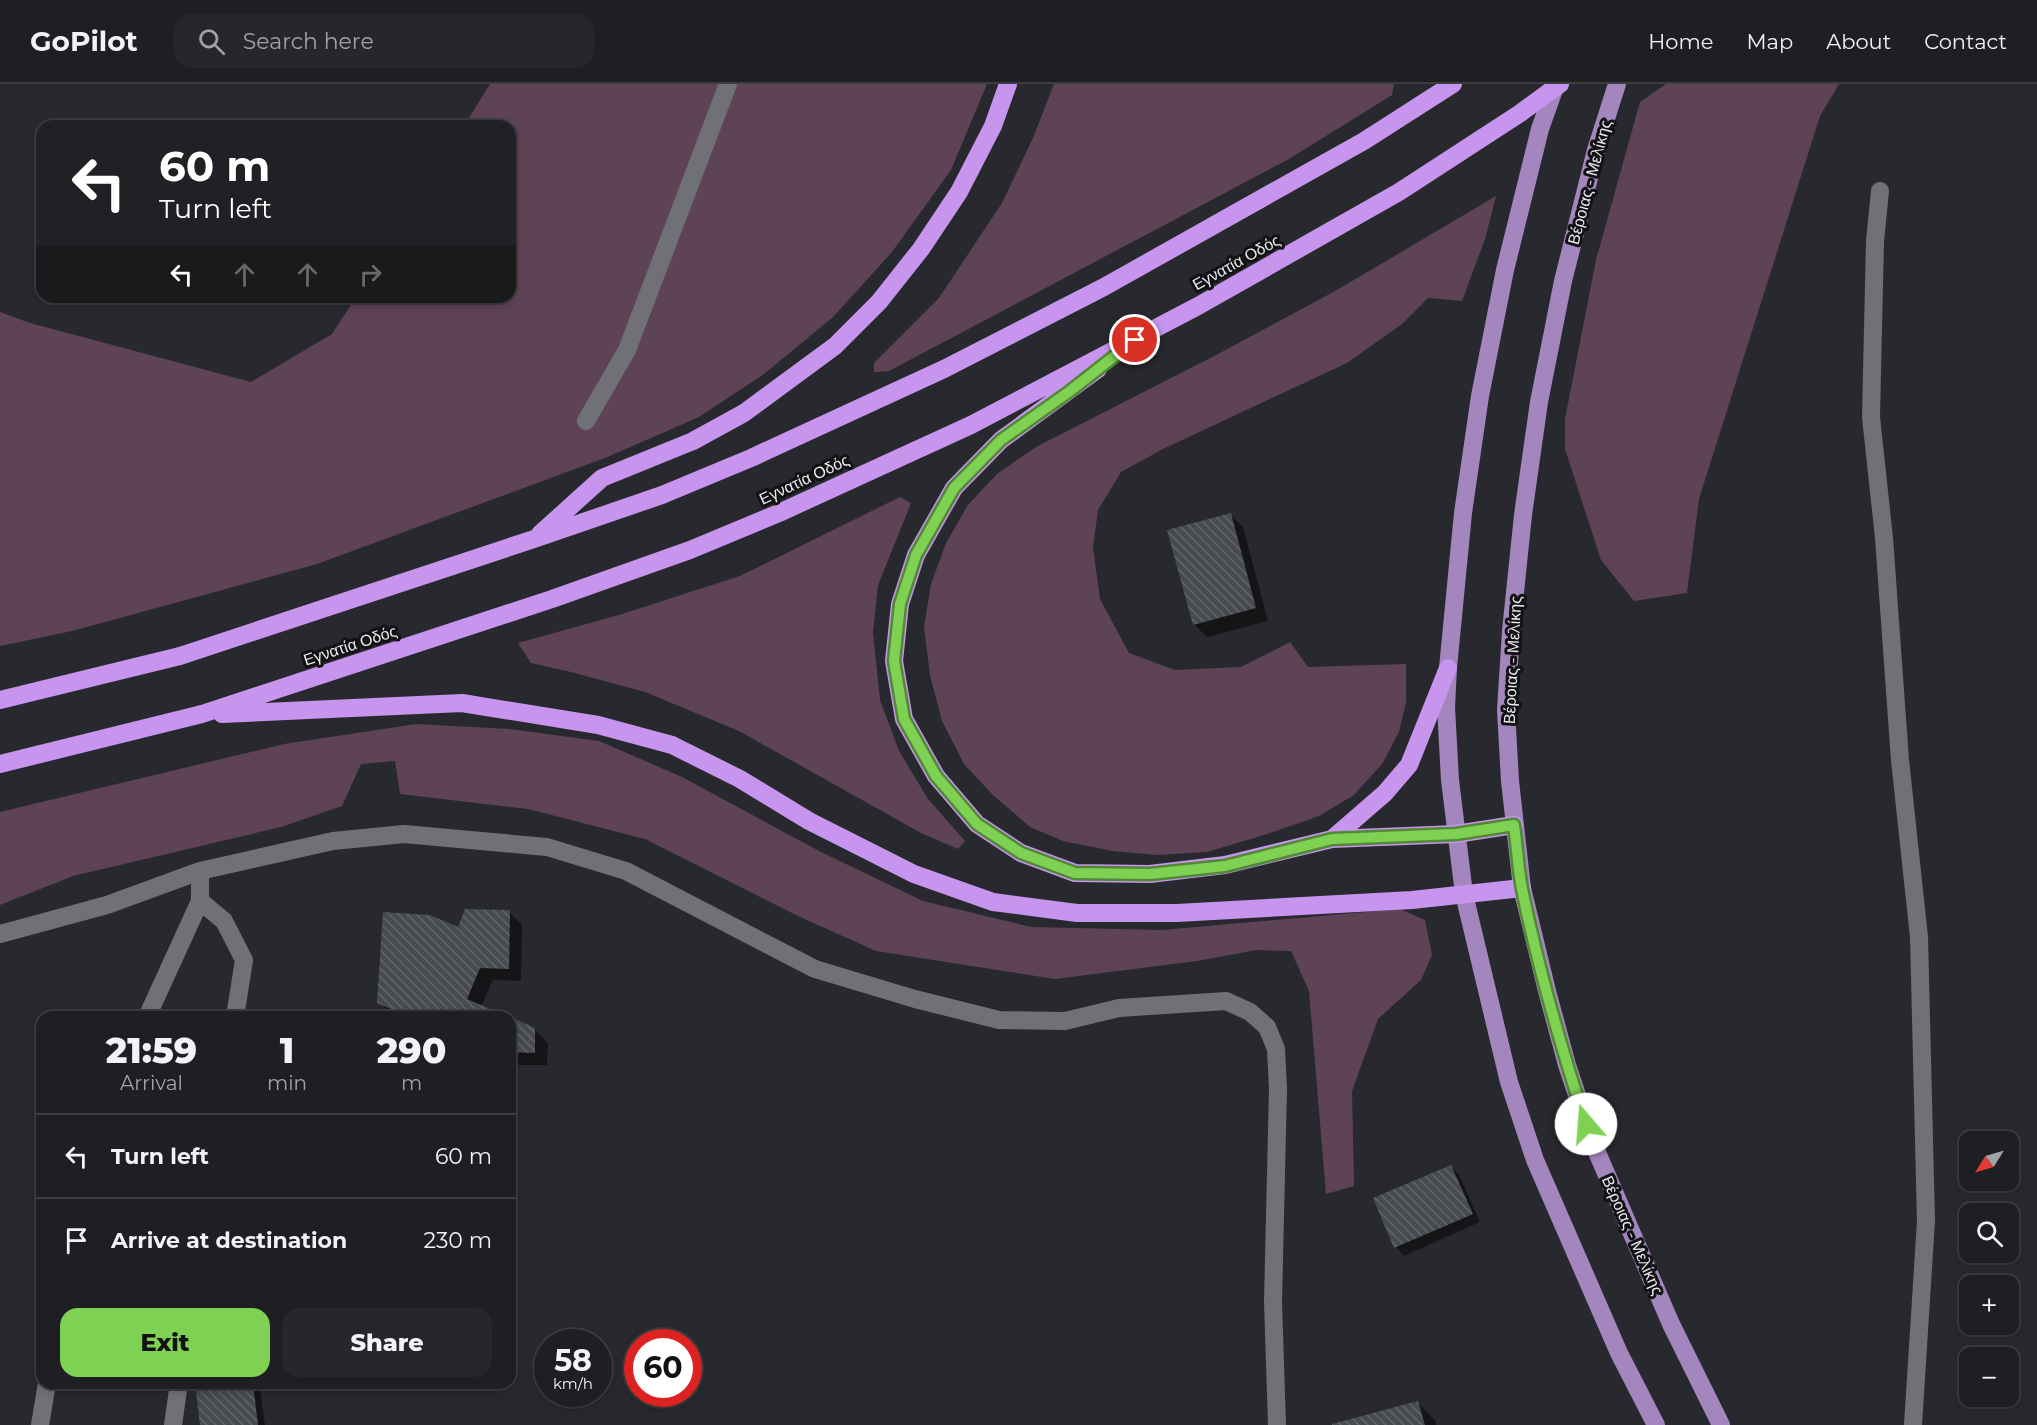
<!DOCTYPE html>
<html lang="en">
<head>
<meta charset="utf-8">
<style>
	body { margin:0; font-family:Montserrat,sans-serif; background:#26272a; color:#f1f3f6; height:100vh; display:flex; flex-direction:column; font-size:22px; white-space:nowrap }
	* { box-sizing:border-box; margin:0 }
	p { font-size:20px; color:#a1a2a5 }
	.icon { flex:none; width:33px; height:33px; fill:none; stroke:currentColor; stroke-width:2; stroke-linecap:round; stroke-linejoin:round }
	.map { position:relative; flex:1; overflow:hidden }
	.details { position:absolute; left:36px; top:927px; width:480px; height:378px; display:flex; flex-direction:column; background:#1e1f22; border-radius:18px; box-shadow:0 3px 9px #0003,0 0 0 2px #3c3d40 }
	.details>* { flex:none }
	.top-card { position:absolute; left:36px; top:36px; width:480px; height:183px; border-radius:18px; box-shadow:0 3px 9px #0003,0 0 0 2px #3c3d40; background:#202124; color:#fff; overflow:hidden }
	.needle { width:39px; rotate:233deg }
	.controls { position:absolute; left:1959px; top:1047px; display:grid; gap:12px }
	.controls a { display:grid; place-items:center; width:60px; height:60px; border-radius:12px; background:#1e1f22; box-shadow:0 3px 9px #0003,0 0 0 2px #3c3d40; font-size:30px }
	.speed { position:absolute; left:534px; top:1245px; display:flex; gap:12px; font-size:30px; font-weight:700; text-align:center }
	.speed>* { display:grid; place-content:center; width:78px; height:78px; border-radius:50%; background:#1e1f22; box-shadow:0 3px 9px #0003,0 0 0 2px #3c3d40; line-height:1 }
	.speed small { font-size:15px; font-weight:400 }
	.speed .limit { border:9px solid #d22; background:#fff; color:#111 }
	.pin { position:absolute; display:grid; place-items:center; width:51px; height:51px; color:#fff; margin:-26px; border:3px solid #fff; border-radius:50%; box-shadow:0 2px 6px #0007 }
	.me { position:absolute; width:66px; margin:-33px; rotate:342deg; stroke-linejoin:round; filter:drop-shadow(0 0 4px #0008) }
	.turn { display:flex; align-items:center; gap:21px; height:126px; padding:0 24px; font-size:27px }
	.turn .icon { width:78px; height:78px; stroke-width:2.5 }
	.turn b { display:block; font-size:42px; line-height:51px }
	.lanes { display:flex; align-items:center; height:57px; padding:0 24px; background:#0003; justify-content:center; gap:30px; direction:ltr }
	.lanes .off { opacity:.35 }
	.eta { display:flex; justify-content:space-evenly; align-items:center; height:102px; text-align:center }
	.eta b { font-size:36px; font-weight:800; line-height:42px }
	.primary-button { display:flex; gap:12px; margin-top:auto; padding:12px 24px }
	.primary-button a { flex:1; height:69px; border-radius:18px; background:#7ed153; color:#111; font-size:24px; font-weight:800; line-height:69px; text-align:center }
	.primary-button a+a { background:#26272a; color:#f1f3f6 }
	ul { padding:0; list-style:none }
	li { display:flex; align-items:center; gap:18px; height:84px; padding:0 24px; border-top:2px solid #3c3d40 }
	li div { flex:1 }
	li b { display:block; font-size:22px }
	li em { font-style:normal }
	header { display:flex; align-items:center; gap:36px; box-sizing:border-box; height:84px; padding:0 30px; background:#1e1f22; border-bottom:2px solid #3c3d40 }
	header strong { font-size:28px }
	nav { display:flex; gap:33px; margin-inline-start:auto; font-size:21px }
	.search { width:420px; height:54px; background:#26272a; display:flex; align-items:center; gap:15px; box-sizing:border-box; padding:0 21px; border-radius:18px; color:#a1a2a5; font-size:22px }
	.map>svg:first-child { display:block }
	.green { fill:#5e4356 }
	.shadow { fill:#0007 }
	.building { fill:url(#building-back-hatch) }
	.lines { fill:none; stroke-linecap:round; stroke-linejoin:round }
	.minor { stroke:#707177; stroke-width:18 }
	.major { stroke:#a486be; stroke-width:18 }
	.highway { stroke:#c794ee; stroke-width:18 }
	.route-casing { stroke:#528836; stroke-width:15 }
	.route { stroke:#7ed153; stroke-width:10 }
	.labels { text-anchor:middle; stroke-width:6; stroke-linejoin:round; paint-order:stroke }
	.street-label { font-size:16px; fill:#ebebef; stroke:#121214 }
</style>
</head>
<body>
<header>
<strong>GoPilot</strong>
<div class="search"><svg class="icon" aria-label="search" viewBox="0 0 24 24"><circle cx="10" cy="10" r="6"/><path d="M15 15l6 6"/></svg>Search here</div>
<nav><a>Home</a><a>Map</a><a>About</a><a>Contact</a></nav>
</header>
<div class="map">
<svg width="2037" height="1341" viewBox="0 0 2037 1341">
	<defs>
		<pattern id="building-back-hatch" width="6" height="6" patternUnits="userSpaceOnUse" patternTransform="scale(1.5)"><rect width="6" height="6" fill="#474b50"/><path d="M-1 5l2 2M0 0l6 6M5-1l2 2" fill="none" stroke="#62656a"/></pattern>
	</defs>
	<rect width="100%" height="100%" fill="#28292e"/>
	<path class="green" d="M490,0H987L951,86L892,168L833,233L764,290L699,333L605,374L317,480L72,547L0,562V228L30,239L251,298L332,250L356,213H510V42H464Z
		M1054,0H1394L1392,11L1289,75L889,287L874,288V279L939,214L1002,119L1033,54Z
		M1666,0H1839L1820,32L1699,415L1687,509L1634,517L1601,476L1565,365V335L1596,176L1640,18Z
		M1496,112L1485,155L1462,217L1428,214L1402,240L1347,279L1163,365L1121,388L1098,426L1093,463L1100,515L1129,569L1175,586L1241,583L1290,558L1308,583L1406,580V618L1399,648L1382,680L1354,711L1319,732L1264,751L1207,768L1158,771L1112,767L1063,757L1030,743L992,710L964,680L942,637L930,591L924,543L931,500L946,459L968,421L997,390L1036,363L1218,270L1337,206Z
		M900,413L911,419L878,501L873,549L880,616L899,667L928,715L965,757L958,765L921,749L739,647L645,608L571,588L531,579L518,559L622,530L740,492Z
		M416,640L509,645L599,657L682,693L821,768L923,817L1031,843L1162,846L1400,825L1425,836L1432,871L1421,896L1378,935L1352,1007L1354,1102L1326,1110L1309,907L1291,867L1257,866L1197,877L1055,895L876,867L800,833L645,755L528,725L400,710L395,677L361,680L342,722L281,743L73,792L0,821V728L284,660Z"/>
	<path class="shadow" d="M1230,430L1243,443L1268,537L1207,553L1194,540Z
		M509,828L522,841L521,897L493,896L481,923L506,933H395L379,918L458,845Z
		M510,935L534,945L548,959L547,981H510Z
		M1451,1082L1459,1091L1480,1138L1404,1172L1396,1163Z
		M213,1299H256L260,1304L265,1341H201Z
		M1418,1319L1435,1336L1436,1341H1335Z"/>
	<path class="building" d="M1231,429L1256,524L1193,541L1167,446Z
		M465,825L510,826L509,885L480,884L467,915L509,933H409L377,919L383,828L430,831L458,843Z
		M510,933L535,944V969L510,968Z
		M1451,1081L1473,1130L1394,1164L1373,1114Z
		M195,1299H253L258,1341H200Z
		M1418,1317L1425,1341H1332V1340Z"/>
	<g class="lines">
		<path class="minor" d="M1880,107L1875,157L1871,333L1884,454L1900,676L1919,853L1926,1137L1913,1341
			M586,337L627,266L728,0
			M200,817L224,837L244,876L235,933
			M0,850L107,821L200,787L333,757L404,750L547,763L626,787L815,885L915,915L999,936L1065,937L1119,924L1226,917L1250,928L1267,943L1276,965L1278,1005L1273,1218L1277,1341
			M147,933L200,817V787
			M40,1341L47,1299
			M173,1341L179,1299"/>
		<path class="major" d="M1556,0L1540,45L1505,186L1480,312L1463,429L1448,584L1446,623L1450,696L1464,810L1509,998L1535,1076L1619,1269L1656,1341
			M1617,0L1596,66L1563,197L1539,318L1523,431L1511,547L1506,626L1510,697L1522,804L1547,907L1567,981L1593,1059L1671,1240L1721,1341"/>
		<path class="highway" d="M1098,285L1001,356L954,404L916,471L900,520L894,577L904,635L936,692L977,740L1021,769L1075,789L1150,790L1225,781L1332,755L1456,750L1514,741
			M540,450L602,394L693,357L744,329L835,262L879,218L921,165L959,108L993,42L1008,0
			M0,616L180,572L534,455L662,411L751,374L944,285L1104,203L1364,57L1453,0
			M222,630L462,619L598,641L672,661L740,695L809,737L914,790L993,818L1077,829H1177L1412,816L1522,804
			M0,680L202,630L552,515L690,466L779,429L971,341L1198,222L1399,108L1519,30L1560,0
			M1332,755L1385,709L1409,681L1448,584"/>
	</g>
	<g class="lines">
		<defs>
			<path id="route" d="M1135,256L1070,307L1001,356L954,404L916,471L900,520L894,577L904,635L936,692L977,740L1021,769L1075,789L1150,790L1225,782L1332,755L1456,750L1514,741C1517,762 1518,784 1522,805C1538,884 1561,963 1586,1040"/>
		</defs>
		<use href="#route" class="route-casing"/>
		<use href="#route" class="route"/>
	</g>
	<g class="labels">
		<g class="street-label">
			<text transform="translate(1589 98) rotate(-75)" y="6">Βέροιας - Μελίκης</text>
			<text transform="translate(1236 178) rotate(-29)" y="6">Εγνατία Οδός</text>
			<text transform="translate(804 395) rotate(-25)" y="6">Εγνατία Οδός</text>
			<text transform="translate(350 561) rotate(-18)" y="6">Εγνατία Οδός</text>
			<text transform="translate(1512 576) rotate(-87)" y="6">Βέροιας - Μελίκης</text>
			<text transform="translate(1633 1151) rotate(66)" y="6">Βέροιας - Μελίκης</text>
		</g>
	</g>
</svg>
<div class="controls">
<a><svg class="needle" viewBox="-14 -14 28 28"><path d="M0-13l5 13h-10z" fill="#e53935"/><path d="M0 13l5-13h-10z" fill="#a1a2a5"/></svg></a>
<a><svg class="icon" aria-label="search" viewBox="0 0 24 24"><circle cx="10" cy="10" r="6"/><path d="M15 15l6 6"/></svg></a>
<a>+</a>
<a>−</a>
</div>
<div class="speed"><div>58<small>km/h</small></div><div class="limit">60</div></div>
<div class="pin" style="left:1135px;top:256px;background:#d93025"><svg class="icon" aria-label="arrive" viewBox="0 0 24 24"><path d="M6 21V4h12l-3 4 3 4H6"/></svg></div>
<svg class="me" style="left:1586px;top:1040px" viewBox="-20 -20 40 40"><circle r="19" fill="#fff"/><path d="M0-13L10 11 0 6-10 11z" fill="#7ed153"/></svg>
<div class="top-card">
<div class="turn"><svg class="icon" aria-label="left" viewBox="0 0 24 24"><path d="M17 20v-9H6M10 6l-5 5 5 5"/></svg><div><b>60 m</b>Turn left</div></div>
<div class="lanes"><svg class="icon" aria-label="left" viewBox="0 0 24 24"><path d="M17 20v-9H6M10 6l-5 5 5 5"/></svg><svg class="icon off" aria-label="ahead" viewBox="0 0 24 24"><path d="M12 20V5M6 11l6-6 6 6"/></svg><svg class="icon off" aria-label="ahead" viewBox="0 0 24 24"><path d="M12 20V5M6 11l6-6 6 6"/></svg><svg class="icon off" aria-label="right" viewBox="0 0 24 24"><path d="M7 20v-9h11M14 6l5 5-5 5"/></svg></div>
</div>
<section class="details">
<div class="eta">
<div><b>21:59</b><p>Arrival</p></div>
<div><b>1</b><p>min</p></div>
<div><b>290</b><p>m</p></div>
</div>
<ul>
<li><svg class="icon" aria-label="left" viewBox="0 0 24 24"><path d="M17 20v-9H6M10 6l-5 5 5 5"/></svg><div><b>Turn left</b></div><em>60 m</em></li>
<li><svg class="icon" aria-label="arrive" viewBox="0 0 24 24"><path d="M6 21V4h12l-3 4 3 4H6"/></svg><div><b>Arrive at destination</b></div><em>230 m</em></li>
</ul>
<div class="primary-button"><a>Exit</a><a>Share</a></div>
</section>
</div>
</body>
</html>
